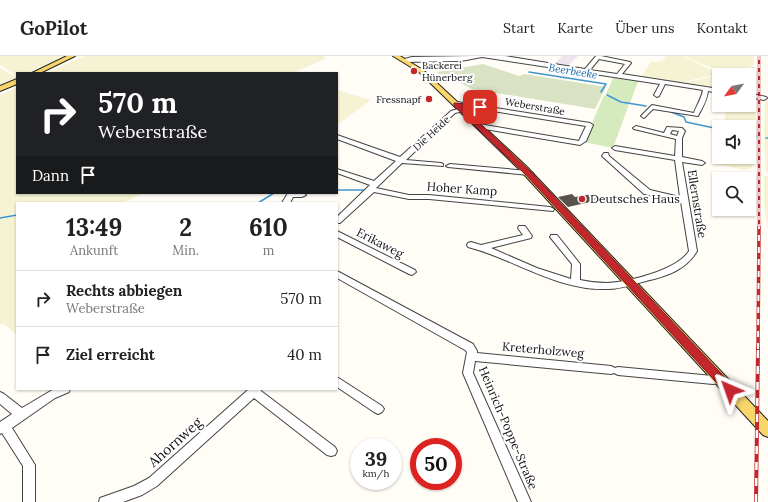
<!DOCTYPE html>
<html lang="de">
<head>
<meta charset="utf-8">
<style>
	body { margin:0; font-family:Lora,serif; background:#f2f2f2; color:#222; height:100vh; display:flex; flex-direction:column; font-size:15px; white-space:nowrap }
	* { box-sizing:border-box; margin:0 }
	p { font-size:13px; color:#767676 }
	.icon { flex:none; width:22px; height:22px; fill:none; stroke:currentColor; stroke-width:2; stroke-linecap:round; stroke-linejoin:round }
	.map { position:relative; flex:1; overflow:hidden }
	.details { position:absolute; left:16px; top:146px; width:322px; height:188px; display:flex; flex-direction:column; background:#fff; border-radius:0px; box-shadow:0 1px 3px #0004 }
	.details>* { flex:none }
	.hud { position:absolute; left:16px; top:16px; width:322px; height:122px; border-radius:0px; box-shadow:0 1px 3px #0004; background:#202124; color:#fff; overflow:hidden }
	.needle { width:26px; rotate:238deg }
	.buttons { position:absolute; left:712px; top:12px; display:grid; gap:8px }
	.buttons a { display:grid; place-items:center; width:44px; height:44px; border-radius:0px; background:#fff; box-shadow:0 1px 3px #0004; font-size:20px }
	.speed { position:absolute; left:350px; top:382px; display:flex; gap:8px; font-size:20px; font-weight:700; text-align:center }
	.speed>* { display:grid; place-content:center; width:52px; height:52px; border-radius:50%; background:#fff; box-shadow:0 1px 3px #0004; line-height:1 }
	.speed small { font-size:10px; font-weight:400 }
	.speed .limit { border:6px solid #d22; background:#fff; color:#111 }
	.pin { position:absolute; display:grid; place-items:center; width:34px; height:34px; color:#fff; margin:-17px; border-radius:8px; box-shadow:0 2px 6px #0006 }
	.me { position:absolute; width:44px; margin:-22px; rotate:317deg; stroke-linejoin:round; filter:drop-shadow(0 0 3px #0008) }
	.turn { display:flex; align-items:center; gap:14px; height:84px; padding:0 16px; font-size:18px }
	.turn .icon { width:52px; height:52px; stroke-width:2.5 }
	.turn b { display:block; font-size:28px; line-height:34px }
	.then { display:flex; align-items:center; height:38px; padding:0 16px; background:#0003; gap:8px; font-size:15px }
	.eta { display:flex; justify-content:space-evenly; align-items:center; height:68px; text-align:center }
	.eta b { font-size:24px; font-weight:800; line-height:28px }
	ul { padding:0; list-style:none }
	li { display:flex; align-items:center; gap:12px; height:56px; padding:0 16px; border-top:1px solid #e0e0e0 }
	li div { flex:1 }
	li b { display:block; font-size:15px }
	li em { font-style:normal }
	header { display:flex; align-items:center; gap:24px; box-sizing:border-box; height:56px; padding:0 20px; background:#fff; border-bottom:1px solid #e0e0e0 }
	header strong { font-size:19px }
	nav { display:flex; gap:22px; margin-inline-start:auto; font-size:14px }
	.map>svg:first-child { display:block }
	.industrial { fill:#eee6ef }
	.farmland { fill:#f6f3d4 }
	.green { fill:#d5ebbd }
	.cemetery { fill:#d9e3c4 }
	.lines { fill:none; stroke-linecap:round; stroke-linejoin:round }
	.stream { stroke:#3f96cf; stroke-width:1.5 }
	.building { fill:#5a524d }
	.minor-casing { stroke:#444; stroke-width:2 }
	.major-casing { stroke:#222; stroke-width:2 }
	.minor { fill:#fff; fill-rule:evenodd }
	.major { fill:#f9d66b; fill-rule:evenodd }
	.rail-far2-casing { stroke:#c4262e; stroke-width:2.5 }
	.rail-far1-casing { stroke:#c4262e; stroke-width:3.5 }
	.rail-casing { stroke:#c4262e; stroke-width:4 }
	.rail-far2 { stroke:#fff; stroke-width:1.5; stroke-dasharray:4; stroke-linecap:butt }
	.rail-far1 { stroke:#fff; stroke-width:2; stroke-dasharray:6; stroke-linecap:butt }
	.rail { stroke:#fff; stroke-width:2.5; stroke-dasharray:8; stroke-linecap:butt }
	.route { fill:#c4262e; stroke:#7f191e }
	.poi-dot { fill:#c4262e; stroke:#fff; stroke-width:1.5 }
	.labels { text-anchor:middle; stroke-width:4; stroke-linejoin:round; paint-order:stroke }
	.far-poi-label { font-size:10px; fill:#111; stroke:#fff; text-anchor:start }
	.far-street-label { font-size:10px; fill:#111; stroke:#fff }
	.far-water-label { font-size:11px; font-style:italic; fill:#1768a6; stroke:#fff }
	.street-label { font-size:12px; fill:#111; stroke:#fff }
	.poi-label { font-size:12px; fill:#111; stroke:#fff; text-anchor:start }
	.near-street-label { font-size:14px; fill:#111; stroke:#fff }
</style>
</head>
<body>
<header>
<strong>GoPilot</strong>
<nav><a>Start</a><a>Karte</a><a>Über uns</a><a>Kontakt</a></nav>
</header>
<div class="map">
<svg width="768" height="446" viewBox="0 0 768 446">
	<rect width="100%" height="100%" fill="#fffdf5"/>
	<path class="industrial" d="M562,0H578L568,10L554,8Z"/>
	<path class="farmland" d="M0,0H66L28,17H17V20L0,9Z
		M84,0H323L326,2L294,17H47Z
		M666,0H682L719,18L677,27L641,21L651,6L662,5Z
		M684,0H754V8L750,11L723,17Z
		M0,12L17,22L0,30Z
		M719,19V34L679,28Z
		M17,31V137H143L123,147H17V279L3,267L0,269V39Z
		M337,34L371,44L337,69Z
		M749,40L756,41V71L754,74L749,76V71H723L727,49H749Z
		M765,43H768V117H766L764,83Z
		M718,76L719,101H749V82L755,83L753,108L750,113L746,114L714,108Z
		M764,120H768V174L764,148Z"/>
	<path class="green" d="M754,11L755,26L749,24V19L724,18Z
		M614,20L639,23L630,47L621,45L606,38Z
		M604,39L619,45L629,48L613,92L584,86Z"/>
	<path class="cemetery" d="M483,8L519,20L524,18L606,31L595,53L472,33L443,18L440,19L437,16Z"/>
	<g class="lines">
		<path class="stream" d="M529,16L606,28L601,36
			M607,39L621,46L646,50
			M671,56L684,61L686,66L719,73
			M749,79L756,80
			M766,82H768
			M337,134H364
			M258,147L274,137
			M0,162L17,159"/>
	</g>
	<path class="building" d="M572,138L575,141L592,138L599,144L568,151L558,141Z"/>
	<g class="lines">
		<defs>
			<path id="minor" d="M471,0H505L585,13L596,0H601L630,6L631,7L622,18L719,33V37L708,35C707,45 702,52 698,60L653,53L644,62L641,60L652,49L694,57C697,48 701,44 703,34L665,28L659,40L657,41L654,39L660,28L482,1L461,5L404,6L401,4L412,1ZM599,3L625,8L617,18L590,14Z
				M749,37L766,41L767,42L764,44L749,41Z
				M457,46L590,67L593,69L586,85L580,89L479,72L476,70L479,68L579,85L586,70L455,49V47Z
				M462,52L464,53V55L455,57L406,104L441,107L443,108V110L402,107L376,132L409,139H429L550,151L554,153L553,155L429,143H409L374,136L340,167H337V161L370,129L337,117V113L374,125L396,105L337,83V79L400,101L451,55Z
				M636,70L664,77L667,71L682,72L685,75L682,82V101L702,105L705,107L702,109L682,106L697,195C686,214 667,220 646,225C634,228 621,233 608,233C557,235 515,203 468,191L467,189L468,187L471,186L481,189L523,179L518,172L519,170H525L532,180L531,182L491,192L537,212L571,223L572,208L550,181L551,179H557L580,208V224C589,226 598,227 607,227C629,226 677,214 689,195L681,146L644,138L602,100L604,97H608L609,100L650,134L680,141L675,104L615,94L612,92L615,90L675,100L676,83L634,73L633,72ZM672,74L679,75L677,80L670,78Z
				M450,108L529,115L533,117L529,119L448,111L446,110Z
				M288,137H303L306,139L302,141H293L290,147H282Z
				M337,175L415,214L416,216L412,219L409,218L337,181Z
				M337,215L473,288L477,295V297L611,310L615,312L618,311L713,320L720,319L724,320L725,323L724,326L713,328L618,319L614,317L611,318L475,305L473,317L531,446H518L463,317L467,296L465,294L337,222Z
				M337,321L382,350L384,353L382,356L378,358L374,356L337,331Z
				M54,333H70L69,336L55,342L12,372L35,409V446H23V410L2,377L0,378V366L12,358L0,348V336L4,338L22,352Z
				M249,333H261V335L335,391L337,395L335,399L331,400L327,399L254,342L157,430L142,439L123,446H99L100,442L134,430L149,422Z"/>
			<path id="major" d="M67,0H75L40,17H32Z
				M393,0H400L423,14L526,110L768,365V381L763,379L520,114L419,16Z
				M17,23V28L0,35V30Z"/>
		</defs>
		<use href="#minor" class="minor-casing"/>
		<use href="#major" class="major-casing"/>
		<use href="#minor" class="minor"/>
		<use href="#major" class="major"/>
		<defs>
			<path id="rail-far2" d="M759,0V172"/>
			<path id="rail-far1" d="M758,293L759,171"/>
			<path id="rail" d="M756,446L758,292"/>
		</defs>
		<use href="#rail-far2" class="rail-far2-casing"/>
		<use href="#rail-far1" class="rail-far1-casing"/>
		<use href="#rail" class="rail-casing"/>
		<use href="#rail-far2" class="rail-far2"/>
		<use href="#rail-far1" class="rail-far1"/>
		<use href="#rail" class="rail"/>
	</g>
	<path class="route" d="M454,47L482,49V52L480,53L463,51L531,116L734,331L735,334L734,337L730,338L726,337L526,119L454,50Z"/>
	<g class="poi-dot">
		<circle cx="414" cy="15" r="4"/>
		<circle cx="429" cy="43" r="4"/>
		<circle cx="582" cy="143" r="4"/>
	</g>
	<g class="labels">
		<g class="far-poi-label">
			<text x="422" y="13">Backerei<tspan x="422" dy="12">Hünerberg</tspan></text>
			<text x="421" y="47" text-anchor="end">Fressnapf</text>
		</g>
		<g class="far-street-label">
			<text transform="translate(535 50) rotate(10)" y="4">Weberstraße</text>
			<text transform="translate(431 77) rotate(-43)" y="4">Die Heide</text>
		</g>
		<g class="far-water-label">
			<text transform="translate(573 15) rotate(9)" y="4">Beerbeeke</text>
		</g>
		<g class="street-label">
			<text transform="translate(462 133) rotate(4)" y="4">Hoher Kamp</text>
			<text transform="translate(697 148) rotate(81)" y="4">Ellernstraße</text>
			<text transform="translate(380 187) rotate(27)" y="4">Erikaweg</text>
			<text transform="translate(543 294) rotate(5)" y="4">Kreterholzweg</text>
			<text transform="translate(508 372) rotate(67)" y="4">Heinrich-Poppe-Straße</text>
		</g>
		<g class="poi-label">
			<text x="590" y="147">Deutsches Haus</text>
		</g>
		<g class="near-street-label">
			<text transform="translate(175 386) rotate(-42)" y="5">Ahornweg</text>
		</g>
	</g>
</svg>
<div class="buttons">
<a><svg class="needle" viewBox="-14 -14 28 28"><path d="M0-13l5 13h-10z" fill="#e53935"/><path d="M0 13l5-13h-10z" fill="#767676"/></svg></a>
<a><svg class="icon" aria-label="sound" viewBox="0 0 24 24"><path d="M4 9h4l5-4v14l-5-4H4zM17 9q2 3 0 6"/></svg></a>
<a><svg class="icon" aria-label="search" viewBox="0 0 24 24"><circle cx="10" cy="10" r="6"/><path d="M15 15l6 6"/></svg></a>
</div>
<div class="speed"><div>39<small>km/h</small></div><div class="limit">50</div></div>
<div class="pin" style="left:480px;top:51px;background:#d93025"><svg class="icon" aria-label="arrive" viewBox="0 0 24 24"><path d="M6 21V4h12l-3 4 3 4H6"/></svg></div>
<svg class="me" style="left:730px;top:334px" viewBox="-20 -20 40 40"><path d="M0-17L14 15 0 8-14 15z" fill="#c4262e" stroke="#fff" stroke-width="4"/></svg>
<div class="hud">
<div class="turn"><svg class="icon" aria-label="right" viewBox="0 0 24 24"><path d="M7 20v-9h11M14 6l5 5-5 5"/></svg><div><b>570 m</b>Weberstraße</div></div>
<div class="then">Dann<svg class="icon" aria-label="arrive" viewBox="0 0 24 24"><path d="M6 21V4h12l-3 4 3 4H6"/></svg></div>
</div>
<section class="details">
<div class="eta">
<div><b>13:49</b><p>Ankunft</p></div>
<div><b>2</b><p>Min.</p></div>
<div><b>610</b><p>m</p></div>
</div>
<ul>
<li><svg class="icon" aria-label="right" viewBox="0 0 24 24"><path d="M7 20v-9h11M14 6l5 5-5 5"/></svg><div><b>Rechts abbiegen</b><p>Weberstraße</p></div><em>570 m</em></li>
<li><svg class="icon" aria-label="arrive" viewBox="0 0 24 24"><path d="M6 21V4h12l-3 4 3 4H6"/></svg><div><b>Ziel erreicht</b></div><em>40 m</em></li>
</ul>
</section>
</div>
</body>
</html>
